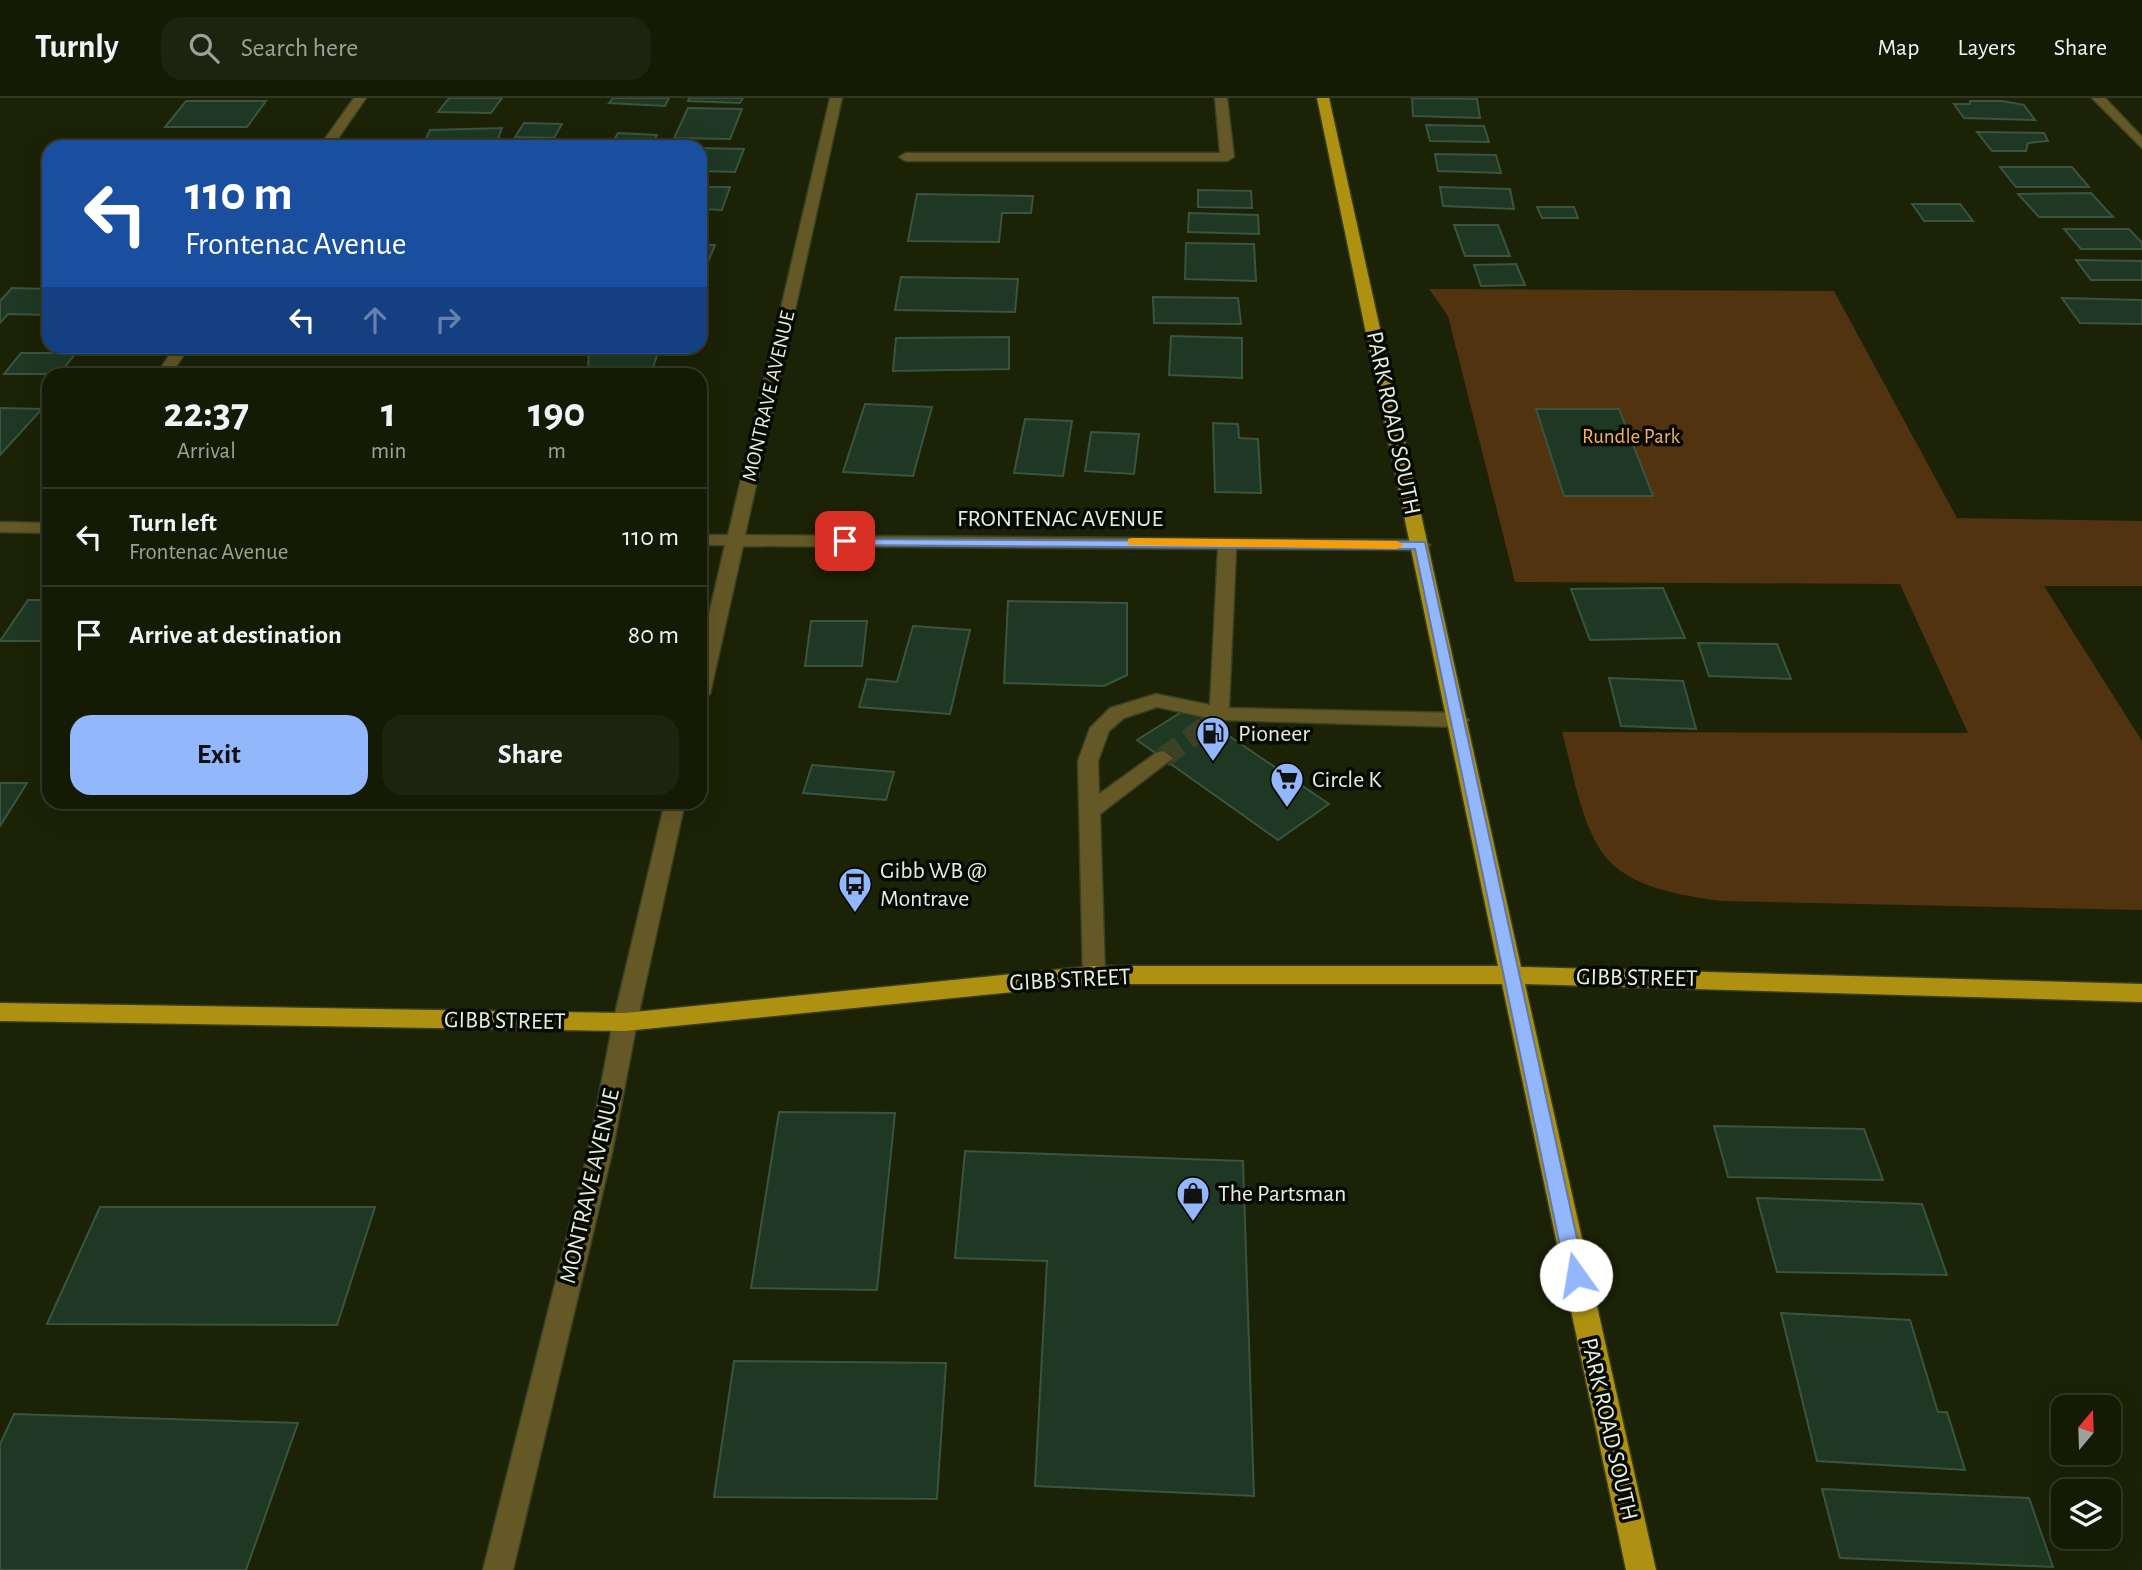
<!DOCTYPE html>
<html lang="en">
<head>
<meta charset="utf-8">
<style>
	body { margin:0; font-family:"Alegreya Sans",sans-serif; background:#1d230e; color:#f1f3f6; height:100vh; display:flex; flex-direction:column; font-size:26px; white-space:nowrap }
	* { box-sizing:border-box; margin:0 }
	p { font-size:23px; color:#9da19a }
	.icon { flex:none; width:38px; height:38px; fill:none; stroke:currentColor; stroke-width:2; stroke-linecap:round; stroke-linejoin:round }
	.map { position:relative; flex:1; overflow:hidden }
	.drawer { position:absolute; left:42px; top:270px; width:665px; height:441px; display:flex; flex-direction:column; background:#141a04; border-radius:21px; box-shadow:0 7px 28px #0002,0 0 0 2px #333826 }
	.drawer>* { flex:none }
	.guide { position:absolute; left:42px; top:42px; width:665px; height:214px; border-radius:21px; box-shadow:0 7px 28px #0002,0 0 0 2px #333826; background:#1a4fa0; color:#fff; overflow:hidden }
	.needle { width:46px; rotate:19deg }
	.fabs { position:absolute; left:2051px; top:1297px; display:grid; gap:14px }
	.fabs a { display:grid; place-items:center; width:70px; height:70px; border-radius:14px; background:#141a04; box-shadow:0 7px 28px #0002,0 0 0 2px #333826; font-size:35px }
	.pin { position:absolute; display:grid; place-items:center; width:60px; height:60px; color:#fff; margin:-30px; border-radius:14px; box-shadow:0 4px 10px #0006 }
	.me { position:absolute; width:77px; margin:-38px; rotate:347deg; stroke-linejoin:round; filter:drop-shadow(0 0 5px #0008) }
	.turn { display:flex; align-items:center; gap:24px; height:147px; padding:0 28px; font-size:32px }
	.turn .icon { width:91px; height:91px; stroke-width:2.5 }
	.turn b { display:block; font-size:49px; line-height:60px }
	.lanes { display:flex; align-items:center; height:66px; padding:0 28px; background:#0003; justify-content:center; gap:35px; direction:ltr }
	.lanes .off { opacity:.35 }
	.eta { display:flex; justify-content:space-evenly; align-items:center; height:119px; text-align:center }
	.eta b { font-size:42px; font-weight:700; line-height:49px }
	.cta { display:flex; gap:14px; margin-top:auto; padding:14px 28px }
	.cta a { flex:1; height:80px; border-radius:21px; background:#93b7fd; color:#111; font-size:28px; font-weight:700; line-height:80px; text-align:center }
	.cta a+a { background:#1d230e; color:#f1f3f6 }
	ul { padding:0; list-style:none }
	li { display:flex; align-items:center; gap:21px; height:98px; padding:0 28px; border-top:2px solid #333826 }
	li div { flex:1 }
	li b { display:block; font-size:26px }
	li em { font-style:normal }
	header { display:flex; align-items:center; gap:42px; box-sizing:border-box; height:98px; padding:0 35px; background:#141a04; border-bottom:2px solid #333826 }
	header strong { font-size:33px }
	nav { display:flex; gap:38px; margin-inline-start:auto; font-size:24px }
	.search { width:490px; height:63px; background:#1d230e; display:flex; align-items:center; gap:18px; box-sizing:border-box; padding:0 24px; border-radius:21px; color:#9da19a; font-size:26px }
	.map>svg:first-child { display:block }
	.green { fill:#523310 }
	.building { fill:#1e3824; stroke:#39543f; stroke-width:2 }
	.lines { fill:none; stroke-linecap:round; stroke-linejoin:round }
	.minor-tunnel { stroke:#3a4126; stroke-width:21; stroke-dasharray:21 10; stroke-linecap:butt }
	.minor-casing { stroke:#383f24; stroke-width:3 }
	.major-casing { stroke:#383f24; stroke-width:3 }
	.minor { fill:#655827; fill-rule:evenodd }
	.major { fill:#ae9110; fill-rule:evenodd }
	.route { fill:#93b7fd; stroke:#6077a4; stroke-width:2 }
	.slow { fill:#f59e0b }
	.labels { text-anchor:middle; stroke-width:7; stroke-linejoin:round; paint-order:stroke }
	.far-street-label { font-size:21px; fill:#e8eedd; stroke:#070a02 }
	.far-park-label { font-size:21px; fill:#f6ae62; stroke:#070a02 }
	.street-label { font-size:24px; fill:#e8eedd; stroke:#070a02 }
	.poi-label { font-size:24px; fill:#e8eedd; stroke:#070a02; text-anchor:start }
</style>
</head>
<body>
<header>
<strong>Turnly</strong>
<div class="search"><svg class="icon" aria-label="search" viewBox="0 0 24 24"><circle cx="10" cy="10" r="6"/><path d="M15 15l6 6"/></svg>Search here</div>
<nav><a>Map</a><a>Layers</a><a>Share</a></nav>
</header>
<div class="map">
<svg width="2142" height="1472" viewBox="0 0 2142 1472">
	<rect width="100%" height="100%" fill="#1b2206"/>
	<path class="green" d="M1429,191L1834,193L1957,420L2142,423V488H2044L2142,643V812L1722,803C1683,798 1629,790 1604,757C1580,724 1573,673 1562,634L1968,635L1900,486L1515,484L1448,218Z"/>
	<path class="building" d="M449,0H502L491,15L438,14Z
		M613,0H669L665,8L609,5Z
		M689,0H743L740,5L688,3Z
		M1412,0L1477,1L1480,20L1413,18Z
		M186,3H266L247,29H165Z
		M1970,3H2002L2024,7L2035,22L1964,20L1954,6H1970Z
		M688,10L742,11L730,41L674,40Z
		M524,25L562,26L554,40L515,39Z
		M1426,27L1484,28L1489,44L1430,43Z
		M502,30L495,49H422L430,32Z
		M1977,34L2044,35L2048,43L2028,45L2026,53H1992Z
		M618,35L657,37L651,49L611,47Z
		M700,50L744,51L735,74L700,73Z
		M1435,56L1496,57L1501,75L1438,73Z
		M2000,69H2072L2089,89H2016Z
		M700,89H730L722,112L700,111Z
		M1440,89L1510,91L1514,111L1443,108Z
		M1198,92L1251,93L1252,110L1198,109Z
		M2091,95L2113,119H2039L2018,96Z
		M917,96L1033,98L1031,115H1002L999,144L908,143Z
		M1912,106H1960L1973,123H1924Z
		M1537,109H1574L1578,120H1542Z
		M1189,115L1258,117L1259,136L1188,134Z
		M1454,127H1498L1510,158H1465Z
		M2064,131H2129L2142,145V151H2081Z
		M1186,145L1254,146L1256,183L1185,181Z
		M700,147H715L703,176H700Z
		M2076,162L2142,163V182H2091Z
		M1516,166L1525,187L1481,188L1474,167Z
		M901,179L1018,181L1015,214L895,212Z
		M12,190L49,191V217L8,216L0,225V203Z
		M1153,199L1238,200L1241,226L1154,225Z
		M2062,200L2142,202V226L2080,225Z
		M1171,238L1242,240V280L1169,277Z
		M1009,239V271L893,273L896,240Z
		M292,248H382L378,256H288Z
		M589,248H660L653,270L588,272Z
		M21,255H76L59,276H4Z
		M865,306L932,309L913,378L843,374Z
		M0,310L42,311L0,357Z
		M1536,311H1619L1653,398H1564Z
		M1025,321L1072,323L1063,378L1014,375Z
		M1213,325L1238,326L1239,340L1258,341L1261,395L1215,394Z
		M1091,334L1139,336L1134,376L1085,373Z
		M1663,490L1685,540L1590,542L1571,491Z
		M28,502H49V543H0Z
		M1008,503L1127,505V577L1104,588L1004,585Z
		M811,523H867L862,568H805Z
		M913,528L970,532L950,616L859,609L867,581L897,584Z
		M1698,545L1777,546L1791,581L1709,578Z
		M1609,580L1683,583L1696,631L1621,628Z
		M1188,610L1329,706L1278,742L1137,642Z
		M812,667L894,674L886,702L803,695Z
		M0,685H27L0,728Z
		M779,1014L895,1015L877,1192L751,1190Z
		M1714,1028L1864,1031L1883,1082L1728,1079Z
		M965,1053L1243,1063L1254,1398L1035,1388L1047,1163L955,1160Z
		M1757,1100L1922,1106L1947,1177L1777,1174Z
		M100,1109H375L337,1227L47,1226Z
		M1781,1215L1910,1222L1938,1314H1947L1965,1372L1817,1363Z
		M734,1263L946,1265L937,1401L714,1399Z
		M14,1316L298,1325L246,1472H0V1346Z
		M1822,1391L2029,1400L2053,1469L1840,1460Z"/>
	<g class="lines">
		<path class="minor-tunnel" d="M1163,660L1210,625"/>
		<defs>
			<path id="minor" d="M354,0H366L332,49H319Z
				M830,0H842L745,437L1421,442L1430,447L1421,452L1236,451L1229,610L1459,615L1469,622L1459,629L1219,622L1157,609L1124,620L1109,633L1098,663L1099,696L1156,655L1163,653L1173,660L1100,716L1105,877L1102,883L1094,886L1086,883L1083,877L1078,663L1090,630L1110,610L1156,596L1210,607L1218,451L743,448L710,596L700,602V555L725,447H700V437H728Z
				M1215,0H1227L1234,59L1227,63H906L899,59L906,55H1220Z
				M2092,0H2105L2142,39V50Z
				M175,248H190L171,276H157Z
				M0,424L49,425V435L0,434Z
				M665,704H685L637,924L612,1055L513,1472H483L588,1055L613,924Z"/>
			<path id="major" d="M1317,0H1329L1521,869L2142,886V904L1525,886L1656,1472H1626L1502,886H1094L625,933L0,923V905L625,915L1094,868H1498Z"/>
		</defs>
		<use href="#minor" class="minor-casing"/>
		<use href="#major" class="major-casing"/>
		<use href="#minor" class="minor"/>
		<use href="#major" class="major"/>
	</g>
	<path class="route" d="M840,441L1425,444L1585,1177L1583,1183L1576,1186L1569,1183L1566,1177L1415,451L845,447L840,446Z"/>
	<path class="slow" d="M1132,440L1397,443L1404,447L1397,451L1128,447V441Z"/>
	<defs>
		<symbol id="fuel-pin" viewBox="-11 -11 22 30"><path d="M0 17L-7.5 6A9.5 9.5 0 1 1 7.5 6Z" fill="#93b7fd" stroke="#070a02"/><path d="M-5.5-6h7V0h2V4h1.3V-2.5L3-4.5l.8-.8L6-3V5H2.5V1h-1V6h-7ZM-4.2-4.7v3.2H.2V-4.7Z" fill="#111"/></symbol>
		<symbol id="supermarket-pin" viewBox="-11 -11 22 30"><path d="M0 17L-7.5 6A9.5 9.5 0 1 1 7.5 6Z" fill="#93b7fd" stroke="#070a02"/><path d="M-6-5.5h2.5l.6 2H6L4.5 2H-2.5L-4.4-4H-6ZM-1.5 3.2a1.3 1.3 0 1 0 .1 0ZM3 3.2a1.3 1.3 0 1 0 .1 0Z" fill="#111"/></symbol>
		<symbol id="bus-pin" viewBox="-11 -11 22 30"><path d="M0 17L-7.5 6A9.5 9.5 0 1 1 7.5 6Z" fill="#93b7fd" stroke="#070a02"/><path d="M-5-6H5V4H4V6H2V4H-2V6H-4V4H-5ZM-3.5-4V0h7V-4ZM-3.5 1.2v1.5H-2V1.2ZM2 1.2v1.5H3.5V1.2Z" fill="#111"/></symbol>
		<symbol id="shop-pin" viewBox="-11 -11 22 30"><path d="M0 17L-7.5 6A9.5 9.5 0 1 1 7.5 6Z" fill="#93b7fd" stroke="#070a02"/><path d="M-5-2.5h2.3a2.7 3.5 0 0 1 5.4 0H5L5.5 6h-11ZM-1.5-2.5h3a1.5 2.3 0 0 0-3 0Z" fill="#111"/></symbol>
	</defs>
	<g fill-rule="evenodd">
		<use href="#fuel-pin" x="1194" y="616" width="38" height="52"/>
		<use href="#supermarket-pin" x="1268" y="662" width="38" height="52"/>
		<use href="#bus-pin" x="836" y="767" width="38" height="52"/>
		<use href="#shop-pin" x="1174" y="1076" width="38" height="52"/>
	</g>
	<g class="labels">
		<g class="far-street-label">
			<text transform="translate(768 298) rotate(-77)" y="7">MONTRAVE AVENUE</text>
		</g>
		<g class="far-park-label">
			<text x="1631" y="345">Rundle Park</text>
		</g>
		<g class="street-label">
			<text transform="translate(1394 325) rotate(78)" y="8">PARK ROAD SOUTH</text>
			<text x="1060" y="428">FRONTENAC AVENUE</text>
			<text transform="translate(1637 879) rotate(1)" y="8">GIBB STREET</text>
			<text transform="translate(1070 881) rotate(-3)" y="8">GIBB STREET</text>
			<text transform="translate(505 922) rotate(1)" y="8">GIBB STREET</text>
			<text transform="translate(589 1088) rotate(-77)" y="8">MONTRAVE AVENUE</text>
			<text transform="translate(1610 1331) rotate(77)" y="8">PARK ROAD SOUTH</text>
		</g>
		<g class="poi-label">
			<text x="1238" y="643">Pioneer</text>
			<text x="1312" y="689">Circle K</text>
			<text x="880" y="780">Gibb WB @<tspan x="880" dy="28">Montrave</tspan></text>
			<text x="1218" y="1103">The Partsman</text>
		</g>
	</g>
</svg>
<div class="fabs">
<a><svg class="needle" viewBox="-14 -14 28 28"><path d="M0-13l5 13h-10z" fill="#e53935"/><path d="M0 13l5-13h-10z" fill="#9da19a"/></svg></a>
<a><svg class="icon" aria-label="layers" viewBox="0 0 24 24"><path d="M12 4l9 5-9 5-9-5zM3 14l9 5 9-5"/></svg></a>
</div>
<div class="pin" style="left:845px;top:443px;background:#d93025"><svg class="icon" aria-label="arrive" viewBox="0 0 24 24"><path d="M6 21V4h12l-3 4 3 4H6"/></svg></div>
<svg class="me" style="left:1576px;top:1177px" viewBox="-20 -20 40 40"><circle r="19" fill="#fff"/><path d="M0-13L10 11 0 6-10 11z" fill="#93b7fd"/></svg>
<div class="guide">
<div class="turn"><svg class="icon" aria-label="left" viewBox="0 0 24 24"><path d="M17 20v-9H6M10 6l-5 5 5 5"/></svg><div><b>110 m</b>Frontenac Avenue</div></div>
<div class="lanes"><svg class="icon" aria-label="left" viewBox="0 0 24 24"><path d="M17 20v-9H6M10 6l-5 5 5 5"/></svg><svg class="icon off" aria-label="ahead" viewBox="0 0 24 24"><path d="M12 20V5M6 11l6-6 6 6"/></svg><svg class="icon off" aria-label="right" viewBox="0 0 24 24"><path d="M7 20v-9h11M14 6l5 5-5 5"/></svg></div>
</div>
<section class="drawer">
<div class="eta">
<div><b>22:37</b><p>Arrival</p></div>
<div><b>1</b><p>min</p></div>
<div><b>190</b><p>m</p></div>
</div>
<ul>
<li><svg class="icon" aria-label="left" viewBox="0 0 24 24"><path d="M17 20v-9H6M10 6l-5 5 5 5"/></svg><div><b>Turn left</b><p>Frontenac Avenue</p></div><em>110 m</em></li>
<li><svg class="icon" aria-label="arrive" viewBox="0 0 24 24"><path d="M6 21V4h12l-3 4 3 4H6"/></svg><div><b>Arrive at destination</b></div><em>80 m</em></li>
</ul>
<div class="cta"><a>Exit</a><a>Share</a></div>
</section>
</div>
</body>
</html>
